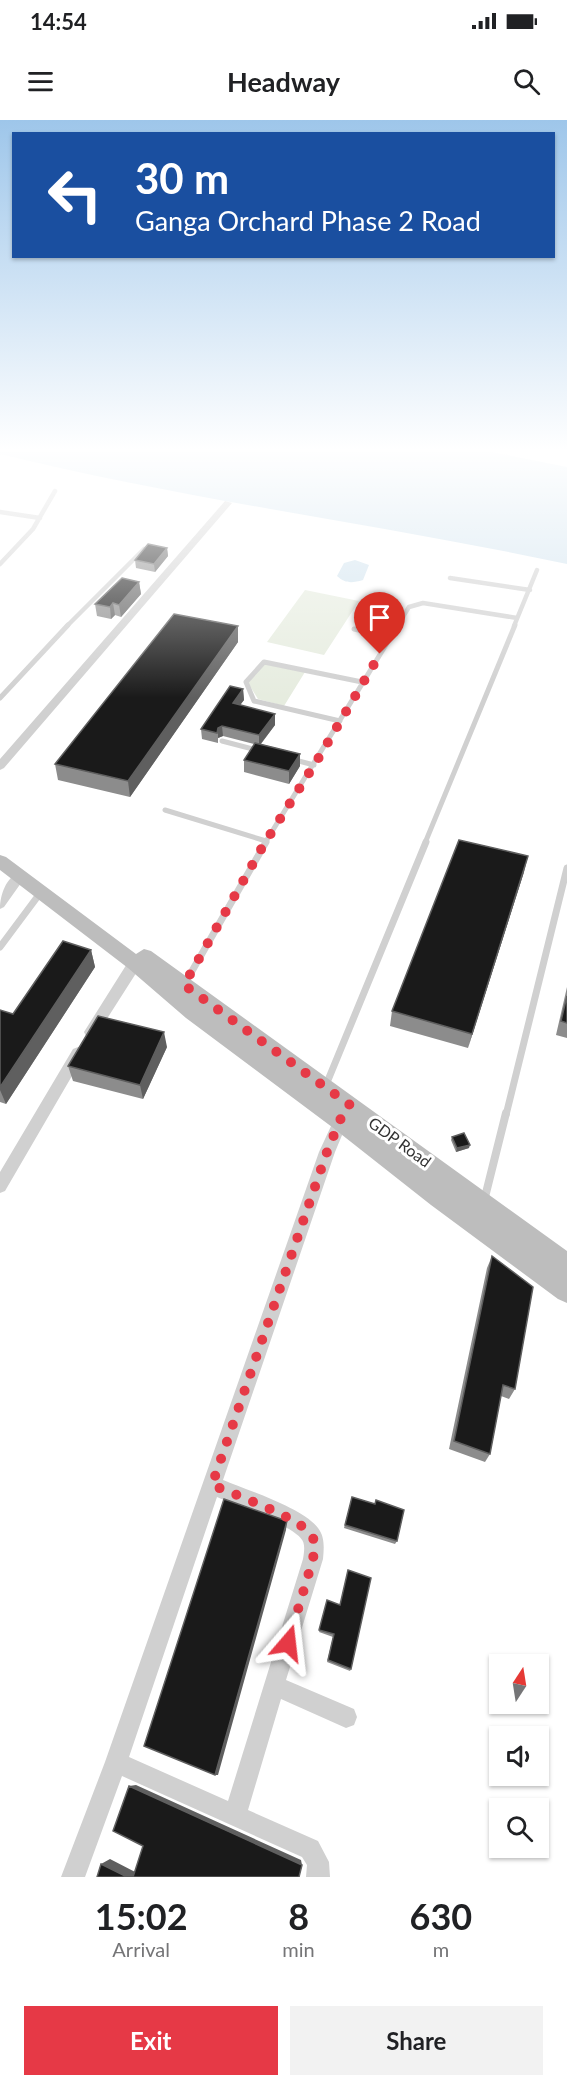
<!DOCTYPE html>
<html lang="en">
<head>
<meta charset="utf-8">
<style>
	body { margin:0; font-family:Lato,sans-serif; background:#f2f2f2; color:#202124; height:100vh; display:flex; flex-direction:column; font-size:22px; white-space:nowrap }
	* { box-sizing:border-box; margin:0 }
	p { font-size:20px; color:#757577 }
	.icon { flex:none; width:33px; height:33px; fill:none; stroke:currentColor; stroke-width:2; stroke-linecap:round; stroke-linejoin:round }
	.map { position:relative; height:1757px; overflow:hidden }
	.sheet { display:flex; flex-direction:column; background:#fff; flex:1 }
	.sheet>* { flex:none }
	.guide { position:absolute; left:12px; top:12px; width:543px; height:126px; border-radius:0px; box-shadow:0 2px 4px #0004; background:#1a4fa0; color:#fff; overflow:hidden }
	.needle { width:39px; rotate:12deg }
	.fabs { position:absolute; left:489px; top:1534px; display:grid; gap:12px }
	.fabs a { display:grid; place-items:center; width:60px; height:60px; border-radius:0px; background:#fff; box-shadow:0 2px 4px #0004; font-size:30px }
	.pin { position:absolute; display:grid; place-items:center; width:51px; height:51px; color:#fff; margin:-62px -26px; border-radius:50% 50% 50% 0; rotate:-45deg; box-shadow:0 0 6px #0007 }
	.pin .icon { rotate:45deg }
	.me { position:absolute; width:66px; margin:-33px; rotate:17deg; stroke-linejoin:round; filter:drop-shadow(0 0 4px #0008) }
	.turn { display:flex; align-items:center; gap:21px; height:126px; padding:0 24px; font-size:27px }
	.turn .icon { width:78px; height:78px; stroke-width:2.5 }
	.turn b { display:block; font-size:42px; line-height:51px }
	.eta { display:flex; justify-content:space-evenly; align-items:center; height:102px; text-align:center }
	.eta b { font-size:36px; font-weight:700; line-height:42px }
	.cta { display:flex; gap:12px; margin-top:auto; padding:12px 24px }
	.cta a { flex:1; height:69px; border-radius:0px; background:#e63946; color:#fff; font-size:24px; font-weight:700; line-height:69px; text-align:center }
	.cta a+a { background:#f2f2f2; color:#202124 }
	.status { display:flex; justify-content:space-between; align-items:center; height:42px; padding:0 30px; background:#fff; direction:ltr }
	.status svg { height:16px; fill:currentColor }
	header { display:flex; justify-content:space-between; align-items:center; height:78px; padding:0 24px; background:#fff; font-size:27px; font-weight:700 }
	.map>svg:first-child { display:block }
	.green { fill:#e6ecdf }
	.water { fill:#cfe2ee }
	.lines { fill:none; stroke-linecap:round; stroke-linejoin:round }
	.lane-far3 { stroke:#d0d0d0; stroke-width:4.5 }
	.lane-far2 { stroke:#d0d0d0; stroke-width:5 }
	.lane-far1 { stroke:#d0d0d0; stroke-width:7 }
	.lane { stroke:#d0d0d0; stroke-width:8 }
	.street { fill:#d0d0d0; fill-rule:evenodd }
	.secondary { fill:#bdbdbd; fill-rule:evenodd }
	.wall { fill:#8c8c8c }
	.shaded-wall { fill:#5f5f5f }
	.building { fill:#1a1a1a; stroke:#5f5f5f; stroke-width:1.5 }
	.route { stroke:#e63946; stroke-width:10; stroke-dasharray:0 18 }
	.labels { text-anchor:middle; stroke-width:6; stroke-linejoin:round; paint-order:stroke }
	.street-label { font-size:16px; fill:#333; stroke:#fff }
</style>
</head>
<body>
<div class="status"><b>14:54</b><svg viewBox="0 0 49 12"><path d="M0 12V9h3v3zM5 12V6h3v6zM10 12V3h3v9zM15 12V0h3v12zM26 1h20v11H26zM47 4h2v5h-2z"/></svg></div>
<header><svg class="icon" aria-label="menu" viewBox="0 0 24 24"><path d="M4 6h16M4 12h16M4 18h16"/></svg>Headway<svg class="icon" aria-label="search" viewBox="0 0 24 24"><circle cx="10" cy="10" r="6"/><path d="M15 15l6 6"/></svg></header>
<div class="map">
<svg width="567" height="1757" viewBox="0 0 567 1757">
	<rect width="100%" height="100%" fill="#fff"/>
	<path class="green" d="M305,470L359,481L324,535L267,522Z
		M261,543L305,552L284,586L258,579L248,563Z"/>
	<path class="water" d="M0,332H492L567,347V444C379,404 187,380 0,334Z
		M355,440L369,445L363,460C352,463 346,464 337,456L344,443Z"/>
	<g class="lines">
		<path class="lane-far3" d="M0,392L40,398
			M0,444L33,409L55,371
			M450,458L530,470
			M67,506L144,429
			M397,506L409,487L423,483L517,498
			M514,506L537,450"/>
		<path class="lane-far2" d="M354,509L390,517
			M0,578L68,505
			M340,601L254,581L246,562L264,542L362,562
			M222,621L260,631
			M291,639L314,645
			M165,690L266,721
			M265,723L398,505
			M425,723L515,505"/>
		<path class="lane-far1" d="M0,827L41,772
			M184,865L266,722
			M326,965L426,722
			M506,995L567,748"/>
		<path class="lane" d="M484,1081L506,993"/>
		<path class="street" d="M225,381L232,383L4,648L0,650V639Z
			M20,752L26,756L4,787L0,789C0,775 6,757 20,752Z
			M135,838L142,843L140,847L96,916H86L84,912L130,839Z
			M78,927L83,929L85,933L83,937L5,1071L0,1073V1052L73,929Z
			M343,990L348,991L350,996L335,1032L223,1360C247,1370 303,1388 318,1408C325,1417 324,1428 323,1439L286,1560L354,1589L357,1597L354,1605L346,1608L281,1579L248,1690L318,1721L329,1742L330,1757H306L307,1745L302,1737L122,1656L85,1757H61L105,1642L319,1032L338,991ZM217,1377L289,1409C304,1419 306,1421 303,1439L228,1681L129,1637Z"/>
		<path class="secondary" d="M0,735L6,737L136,834L144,829L151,831L567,1131V1183L558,1179L431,1085L332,1007L186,898L128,848L0,750Z"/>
	</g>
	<path class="wall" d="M167,428L168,436L155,452L136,448L135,440Z
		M139,462L141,474L121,497L115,495L111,499L97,496L95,484Z
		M238,506V522L130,677L58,660L55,644Z
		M243,569L244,580L240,585L275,605L261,624L300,634V646L289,664L244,652V640L254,624L223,616L218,618V623L202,619L201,609Z
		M524,752L468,928L390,906L392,891Z
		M91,830L95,847L6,984L0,982V890L13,894Z
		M567,867V918L556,915Z
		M167,927L143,979L73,961L68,946Z
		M452,1017L469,1028L456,1032L451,1020Z
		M492,1136L515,1269L509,1279L501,1276L490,1334L485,1342L449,1329L487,1148Z
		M352,1377L375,1384L397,1421L395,1424L344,1408Z
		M348,1450L351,1549L350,1551L327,1542L333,1517L319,1512L327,1480L340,1485Z"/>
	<path class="shaded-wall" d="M167,428L168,436L155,452L154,444Z
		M139,462L141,474L121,497L119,485Z
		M113,483L115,495L111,499L110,487Z
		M238,506V522L130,677L128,661Z
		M243,569L244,580L234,593L233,583Z
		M275,594V605L259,626V615Z
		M222,606L223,616L218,618V623V608Z
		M300,634V646L289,664V651Z
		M528,736L524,752L468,928L472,914Z
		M91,830L95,847L6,984L0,970V967Z
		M164,912L167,927L143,979L140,965Z
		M470,1025L469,1028L456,1032L457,1028Z
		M287,1401L286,1410L218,1655H215Z
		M136,1665L301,1740L302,1745L129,1666Z
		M110,1739L139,1754L135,1757H127L101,1744Z"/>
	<path class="building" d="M148,424L167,428L154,444L135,440Z
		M122,458L139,462L119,485L113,483L110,487L95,484Z
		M174,494L238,506L128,661L55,644Z
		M230,566L243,569L233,583L275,594L259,615L222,606L218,608L217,613L201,609Z
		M255,623L300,634L289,651L244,640Z
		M459,720L528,736L472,914L392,891Z
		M63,821L91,830L0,967V890L13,894Z
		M567,876V903L561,901Z
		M98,896L164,912L140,965L68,946Z
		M464,1013L470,1025L457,1028L452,1017Z
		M492,1136L533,1167L515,1269L503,1265L490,1334L454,1321Z
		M352,1377L375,1384L376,1380L404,1390L397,1421L345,1405Z
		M224,1379L287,1401L215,1655L144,1626Z
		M348,1450L371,1458L351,1549L328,1540L334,1514L319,1510L327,1480L340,1485Z
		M129,1666L302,1745L299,1757H133L143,1726L113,1711Z
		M101,1744L127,1757H97Z"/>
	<linearGradient id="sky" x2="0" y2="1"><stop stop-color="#9ec6ea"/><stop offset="0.57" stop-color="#fff"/><stop offset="1" stop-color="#fff" stop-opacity="0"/></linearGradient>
	<rect width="567" height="578" fill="url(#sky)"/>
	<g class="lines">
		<path class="route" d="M288,1523L313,1439C314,1431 316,1423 312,1416C303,1399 233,1374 212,1365L327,1032L340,1000L350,985L184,865L263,726L321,634L380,534"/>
	</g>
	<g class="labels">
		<g class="street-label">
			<text transform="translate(400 1022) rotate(36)" y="6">GDP Road</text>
		</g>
	</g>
</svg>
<div class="fabs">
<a><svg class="needle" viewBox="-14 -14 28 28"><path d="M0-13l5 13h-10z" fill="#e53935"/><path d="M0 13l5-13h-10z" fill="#757577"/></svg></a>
<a><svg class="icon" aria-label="sound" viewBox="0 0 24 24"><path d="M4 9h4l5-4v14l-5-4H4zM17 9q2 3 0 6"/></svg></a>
<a><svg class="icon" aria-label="search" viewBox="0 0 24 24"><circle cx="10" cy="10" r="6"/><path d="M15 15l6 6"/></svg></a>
</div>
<div class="pin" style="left:380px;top:534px;background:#d93025"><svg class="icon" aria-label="arrive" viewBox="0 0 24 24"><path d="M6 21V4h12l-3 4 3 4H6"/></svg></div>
<svg class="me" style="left:288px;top:1523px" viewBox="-20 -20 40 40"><path d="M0-17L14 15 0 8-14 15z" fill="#e63946" stroke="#fff" stroke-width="4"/></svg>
<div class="guide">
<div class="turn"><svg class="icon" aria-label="left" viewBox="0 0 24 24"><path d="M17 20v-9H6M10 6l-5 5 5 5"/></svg><div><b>30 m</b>Ganga Orchard Phase 2 Road</div></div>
</div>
</div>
<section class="sheet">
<div class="eta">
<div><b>15:02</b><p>Arrival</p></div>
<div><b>8</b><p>min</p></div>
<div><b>630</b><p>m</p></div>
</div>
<div class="cta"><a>Exit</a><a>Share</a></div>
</section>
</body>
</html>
